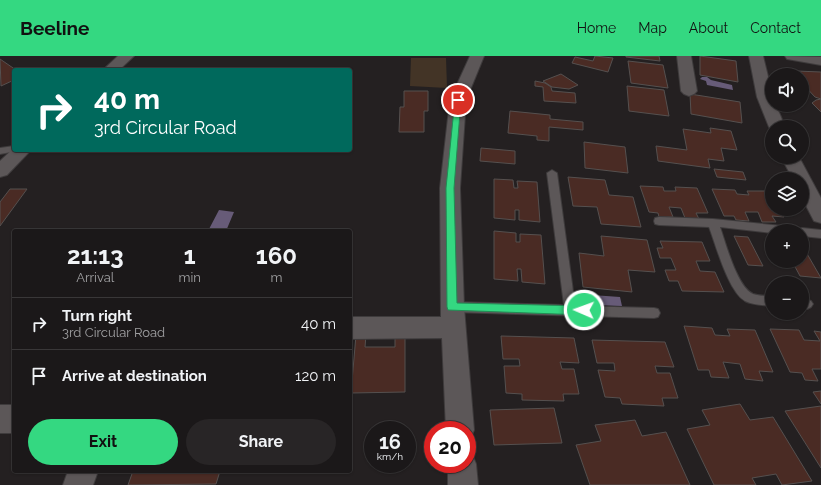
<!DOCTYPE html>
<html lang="en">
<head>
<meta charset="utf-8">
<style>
	body { margin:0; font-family:Raleway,sans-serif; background:#282526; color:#f1f3f6; height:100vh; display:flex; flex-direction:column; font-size:15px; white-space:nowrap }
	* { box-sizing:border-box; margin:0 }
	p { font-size:13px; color:#a0a0a2 }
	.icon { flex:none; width:22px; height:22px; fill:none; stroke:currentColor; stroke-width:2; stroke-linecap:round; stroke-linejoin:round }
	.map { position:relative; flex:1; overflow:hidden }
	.side { position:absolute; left:12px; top:173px; width:340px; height:244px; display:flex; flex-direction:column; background:#1b1819; border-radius:4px; box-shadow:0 1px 3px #0004,0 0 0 1px #393738 }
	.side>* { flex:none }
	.guide { position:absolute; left:12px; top:12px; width:340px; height:84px; border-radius:4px; box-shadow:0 1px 3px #0004,0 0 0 1px #393738; background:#00695c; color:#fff; overflow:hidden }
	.fabs { position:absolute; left:765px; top:12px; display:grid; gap:8px }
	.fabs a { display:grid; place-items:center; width:44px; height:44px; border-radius:50%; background:#1b1819; box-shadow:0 1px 3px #0004,0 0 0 1px #393738; font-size:20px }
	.speed { position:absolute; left:364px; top:365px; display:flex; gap:8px; font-size:20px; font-weight:700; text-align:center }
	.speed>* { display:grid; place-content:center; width:52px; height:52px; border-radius:50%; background:#1b1819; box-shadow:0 1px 3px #0004,0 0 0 1px #393738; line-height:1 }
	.speed small { font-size:10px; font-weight:400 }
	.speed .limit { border:6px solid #d22; background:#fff; color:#111 }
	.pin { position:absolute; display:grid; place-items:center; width:34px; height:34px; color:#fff; margin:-17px; border:2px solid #fff; border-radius:50%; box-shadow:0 1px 4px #0007 }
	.me { position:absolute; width:44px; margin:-22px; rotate:272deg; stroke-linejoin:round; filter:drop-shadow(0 0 3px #0008) }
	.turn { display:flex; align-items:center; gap:14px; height:84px; padding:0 16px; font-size:18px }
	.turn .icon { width:52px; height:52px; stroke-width:2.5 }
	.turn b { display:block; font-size:28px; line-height:34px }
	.eta { display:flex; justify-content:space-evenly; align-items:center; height:68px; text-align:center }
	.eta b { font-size:24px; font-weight:700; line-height:28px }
	.action { display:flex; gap:8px; margin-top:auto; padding:8px 16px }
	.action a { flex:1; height:46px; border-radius:24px; background:#34d881; color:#111; font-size:16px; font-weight:700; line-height:46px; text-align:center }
	.action a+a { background:#282526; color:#f1f3f6 }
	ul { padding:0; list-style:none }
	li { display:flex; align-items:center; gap:12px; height:52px; padding:0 16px; border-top:1px solid #393738 }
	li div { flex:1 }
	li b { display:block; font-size:15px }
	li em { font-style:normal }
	header { display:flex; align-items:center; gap:24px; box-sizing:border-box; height:56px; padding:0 20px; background:#34d881; color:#111 }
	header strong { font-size:19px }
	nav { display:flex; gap:22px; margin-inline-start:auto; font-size:14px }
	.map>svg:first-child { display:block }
	.green { fill:#433426 }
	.water { fill:#675b78 }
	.building { fill:#4a2b24; stroke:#55504f }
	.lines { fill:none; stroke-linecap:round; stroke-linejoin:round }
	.service-casing { stroke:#3e3b3c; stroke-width:2 }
	.minor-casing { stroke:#3e3b3c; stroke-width:2 }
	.tertiary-casing { stroke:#3e3b3c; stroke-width:2 }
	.service { fill:#5c5758; fill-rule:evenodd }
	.minor { fill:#5c5758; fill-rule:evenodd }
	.tertiary { fill:#5c5758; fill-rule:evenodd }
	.route { fill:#34d881; stroke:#228c54 }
</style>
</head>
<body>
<header>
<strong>Beeline</strong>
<nav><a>Home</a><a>Map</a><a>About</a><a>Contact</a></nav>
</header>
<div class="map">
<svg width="821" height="429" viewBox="0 0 821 429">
	<rect width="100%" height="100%" fill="#242021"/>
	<path class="green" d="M411,2H446L447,32L410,30Z"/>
	<path class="water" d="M702,21H707L711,24L732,29L733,34L707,29L706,25L700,23Z
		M219,154L234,156L226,175H208Z
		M592,239L620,241L622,250L594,249Z"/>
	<path class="building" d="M595,0L613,2L608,16L572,7L575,1L593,5Z
		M626,0H659L660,5L626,1Z
		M700,0L736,5L738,26L700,19Z
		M0,3L16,14H14V24L1,30Z
		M628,5L663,9L668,32L631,27Z
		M796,15L821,16V43L815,41L802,27V19H796Z
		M561,18L578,29L569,33L552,31L543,25Z
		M535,25L545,27L551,31L552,35L575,37L576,47L544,45L543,31L535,30Z
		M627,30L664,34L669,60L629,55Z
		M404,35H428V55H424V76H399L400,51H404Z
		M690,38L740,46L742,67L691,58Z
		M821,43V56L812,47L816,44Z
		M510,55L550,59V63L583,66V74L549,71V85L537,84V80L508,77Z
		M710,72L731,75L737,94L721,92L724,105L708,103L710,112L658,105L656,90L687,94L683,73L711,77Z
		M584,86L625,91L628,117L585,112Z
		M481,92L515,95V108L480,105Z
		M714,113L743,116L746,124L717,121Z
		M568,121L605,124L609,139L633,141L641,171L601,168L597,151L573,150Z
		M494,123L513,124L514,132H518L517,125L537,126L540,166L519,164V154H515V164L494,162Z
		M640,130L663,131L664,135H676L675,131L697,132L708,157H696L699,163L685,162L681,152L669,151L673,161H659L658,157L649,156Z
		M10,133H27L0,170V146Z
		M712,133L735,134L737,138L749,139L747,135H769L772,140V153H779L784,161L772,160L776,166H762L758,156H745L749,165L736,164L734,160H724Z
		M494,175L516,177V186H520V178L541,179L545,228L522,226L521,213H517L518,225L494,223Z
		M601,180L647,184L655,216L628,214L632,236L583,231L579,197L604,200Z
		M734,180L748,181L763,210L748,209Z
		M660,185L702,186L710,205H696L700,215L715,216L724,236L682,235L678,225H669L665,214H676L671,202H660L657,192H663Z
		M802,189L821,222L800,220L792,205H802Z
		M684,270L712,272L715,279L730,280L727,273L755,274L773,316L759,315L763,325L745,323L740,308L723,306L729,322L711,321L709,314H698Z
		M770,273L799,274L804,284L820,285L814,275L821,276V313H812L818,325L805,324L802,317L790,316Z
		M356,279H366L365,291H395V279H405V336L351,337Z
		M501,280L574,282L579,307L560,306L562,313H574L579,338H563L564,345L522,344V338L506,337L504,310H520L519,303H503Z
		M592,284L665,286L674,311L655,310L657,317H670L678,342H662L664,350L622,348L620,342L605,341L598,314L615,315L614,307H597Z
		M821,335V348L813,336Z
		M740,348L750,364L773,361L812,425L782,429L776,418L752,422L756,429H714L687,373L710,369L702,354Z
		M821,350V412L785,355Z
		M554,352L562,387L494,389L490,354Z
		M635,364L642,380L666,376L690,429H590L576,389L601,385L595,369Z
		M133,415H220L216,428L128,429Z"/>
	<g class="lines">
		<defs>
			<path id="service" d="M14,90V94L17,95L0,98V92Z
				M552,114L557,117L575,250L654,252L658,253L660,257L658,261L654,262L452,256L448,254L446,251L448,248L452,246L564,249L547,117Z
				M659,161L713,163L793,171L798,174L802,172L821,174V182L802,180V175H772V177L720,171C726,188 737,231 753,238C759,240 766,240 772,240V250C763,249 753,249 745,245C728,235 716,189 709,171L659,169L655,168L654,165L655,162Z
				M802,242L811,245L813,248L811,251L807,253L802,252Z"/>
			<path id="minor" d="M470,0H484L466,44L460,132L464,251L474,374L470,384L467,385V374H446L442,282L350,283V261H441L440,132L450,44Z
				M677,0H691L697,35L694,38L689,40L684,38L681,35Z
				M785,0L821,1V9L787,3Z
				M0,349H14V377H0Z
				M467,396L472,398L476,408L478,429H448V408H467Z
				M68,415H98L93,429H63Z"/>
			<path id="tertiary" d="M118,0H134L119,14H103Z
				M749,0H763L772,37V49H776L785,71H772V75L769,71L757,41Z
				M14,92V94H31L7,119L0,121V105Z
				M781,101H799L821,142V167L814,165L802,142V123H793Z"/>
		</defs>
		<use href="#service" class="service-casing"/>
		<use href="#minor" class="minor-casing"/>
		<use href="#tertiary" class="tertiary-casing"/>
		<use href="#service" class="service"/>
		<use href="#minor" class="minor"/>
		<use href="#tertiary" class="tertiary"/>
	</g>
	<path class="route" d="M455,43L461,44L454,132L457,247L584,250L588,252L589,254L588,257L584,259L448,254L447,251L446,132Z"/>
</svg>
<div class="fabs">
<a><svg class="icon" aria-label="sound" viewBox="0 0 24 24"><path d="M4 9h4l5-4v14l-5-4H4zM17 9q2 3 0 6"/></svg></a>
<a><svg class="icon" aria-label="search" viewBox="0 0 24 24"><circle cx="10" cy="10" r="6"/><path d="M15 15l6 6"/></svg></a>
<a><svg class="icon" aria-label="layers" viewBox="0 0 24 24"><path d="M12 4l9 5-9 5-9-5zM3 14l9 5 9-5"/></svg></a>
<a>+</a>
<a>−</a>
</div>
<div class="speed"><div>16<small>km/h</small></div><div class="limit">20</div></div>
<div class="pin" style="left:458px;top:44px;background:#d93025"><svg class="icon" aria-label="arrive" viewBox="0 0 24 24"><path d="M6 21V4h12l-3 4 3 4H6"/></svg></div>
<svg class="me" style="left:584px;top:254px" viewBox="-20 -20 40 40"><circle r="17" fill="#34d881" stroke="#fff" stroke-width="3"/><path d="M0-11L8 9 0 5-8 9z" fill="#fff"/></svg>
<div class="guide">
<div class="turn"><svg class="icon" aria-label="right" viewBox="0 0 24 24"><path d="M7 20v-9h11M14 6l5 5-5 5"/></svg><div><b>40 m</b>3rd Circular Road</div></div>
</div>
<section class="side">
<div class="eta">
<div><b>21:13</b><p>Arrival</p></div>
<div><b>1</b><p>min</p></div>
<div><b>160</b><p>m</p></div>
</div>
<ul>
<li><svg class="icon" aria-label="right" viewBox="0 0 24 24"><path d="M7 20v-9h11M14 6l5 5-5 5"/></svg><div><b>Turn right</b><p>3rd Circular Road</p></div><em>40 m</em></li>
<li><svg class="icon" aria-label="arrive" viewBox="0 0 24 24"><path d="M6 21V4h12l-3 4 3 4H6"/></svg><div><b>Arrive at destination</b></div><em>120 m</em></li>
</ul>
<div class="action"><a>Exit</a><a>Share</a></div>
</section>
</div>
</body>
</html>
